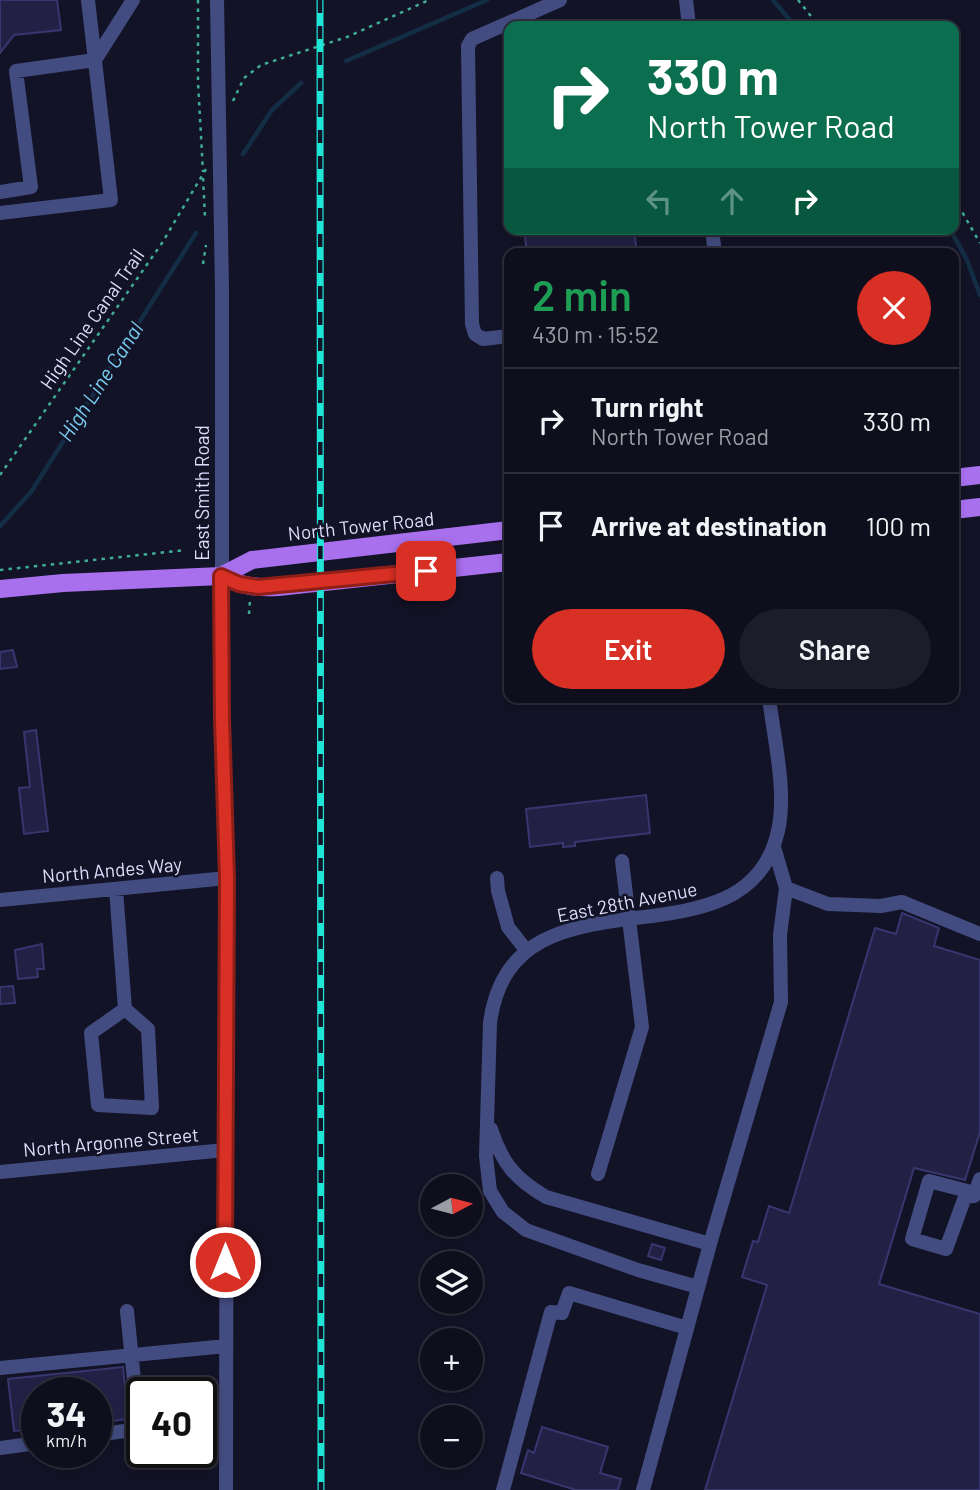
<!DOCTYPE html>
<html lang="en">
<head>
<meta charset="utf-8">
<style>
	body { margin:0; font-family:Barlow,sans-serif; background:#1c1c2a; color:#f1f3f6; height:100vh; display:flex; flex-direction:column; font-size:26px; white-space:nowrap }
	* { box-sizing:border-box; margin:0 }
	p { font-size:23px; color:#9b9ca4 }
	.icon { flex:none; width:38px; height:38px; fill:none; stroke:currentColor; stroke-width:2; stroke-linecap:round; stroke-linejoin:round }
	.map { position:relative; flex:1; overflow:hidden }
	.drawer { position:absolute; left:504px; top:248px; width:455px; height:455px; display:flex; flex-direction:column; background:#0e0e1d; border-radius:14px; box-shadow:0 4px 10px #0003,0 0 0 2px #2e2e3b }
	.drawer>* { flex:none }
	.guide { position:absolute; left:504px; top:21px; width:455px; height:214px; border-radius:14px; box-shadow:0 4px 10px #0003,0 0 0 2px #2e2e3b; background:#0b6e4f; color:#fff; overflow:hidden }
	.needle { width:46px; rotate:83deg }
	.controls { position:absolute; left:420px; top:1174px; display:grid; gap:14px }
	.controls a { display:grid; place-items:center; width:63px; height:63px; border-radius:50%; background:#0e0e1d; box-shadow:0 4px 10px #0003,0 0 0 2px #2e2e3b; font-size:35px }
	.speed { position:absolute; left:21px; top:1377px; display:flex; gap:14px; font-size:35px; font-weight:700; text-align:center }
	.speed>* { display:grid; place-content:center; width:91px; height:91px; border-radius:50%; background:#0e0e1d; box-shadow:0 4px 10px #0003,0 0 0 2px #2e2e3b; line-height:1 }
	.speed small { font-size:18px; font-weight:400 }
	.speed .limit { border:4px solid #111; border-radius:10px; background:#fff; color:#111 }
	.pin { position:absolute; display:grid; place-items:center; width:60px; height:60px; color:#fff; margin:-30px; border-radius:14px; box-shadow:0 4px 10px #0006 }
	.me { position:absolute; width:77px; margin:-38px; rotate:0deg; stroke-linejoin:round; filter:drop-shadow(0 0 5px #0008) }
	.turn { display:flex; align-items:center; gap:24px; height:147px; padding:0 28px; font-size:32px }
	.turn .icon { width:91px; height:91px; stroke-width:2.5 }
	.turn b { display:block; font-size:49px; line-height:60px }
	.lanes { display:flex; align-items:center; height:66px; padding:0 28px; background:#0003; justify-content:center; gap:35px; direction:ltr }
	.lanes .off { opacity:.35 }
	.round { display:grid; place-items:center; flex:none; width:74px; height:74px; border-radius:37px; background:#1c1c2a }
	.overview { display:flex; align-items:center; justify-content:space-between; height:119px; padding:0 28px }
	h1 { font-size:42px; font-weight:600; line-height:52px; color:#1e9e55 }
	.button { display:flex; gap:14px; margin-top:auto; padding:14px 28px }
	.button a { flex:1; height:80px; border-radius:42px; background:#d93025; color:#fff; font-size:28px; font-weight:600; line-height:80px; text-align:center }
	.button a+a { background:#1c1c2a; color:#f1f3f6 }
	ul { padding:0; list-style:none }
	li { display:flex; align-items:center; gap:21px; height:105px; padding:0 28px; border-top:2px solid #2e2e3b }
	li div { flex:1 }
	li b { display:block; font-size:26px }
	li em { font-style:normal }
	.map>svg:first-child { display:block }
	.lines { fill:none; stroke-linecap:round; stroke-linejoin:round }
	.stream { stroke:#132e44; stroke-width:4.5 }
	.building { fill:#222145; stroke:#37366f; stroke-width:2 }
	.path { stroke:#3fad93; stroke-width:2.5; stroke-dasharray:3.5 5; stroke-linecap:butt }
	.minor { stroke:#434c80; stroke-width:14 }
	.major { stroke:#a970ee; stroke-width:18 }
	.rail-casing { stroke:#1fe5d6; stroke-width:7 }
	.rail { stroke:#131327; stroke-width:4.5; stroke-dasharray:13; stroke-linecap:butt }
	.route-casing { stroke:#8d1f18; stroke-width:18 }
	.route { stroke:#d93025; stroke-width:12 }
	.labels { text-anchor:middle; stroke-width:5; stroke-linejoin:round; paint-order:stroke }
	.street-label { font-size:19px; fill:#dcdefb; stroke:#131327 }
	.water-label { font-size:21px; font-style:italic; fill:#77ccef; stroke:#131327 }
</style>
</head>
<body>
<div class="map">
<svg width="980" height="1490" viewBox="0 0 980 1490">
	<rect width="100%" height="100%" fill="#131327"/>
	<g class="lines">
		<path class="stream" d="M773,0L795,26
			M346,61L487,0
			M243,154L272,110L301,83
			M950,229L967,260L980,295
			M0,526L31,492L196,233"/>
	</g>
	<path class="building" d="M0,0H57L61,30L14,35L0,53Z
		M524,229H634L637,254H527Z
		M13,650L17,667L0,669V652Z
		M36,730L48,831L24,834L19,788L30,787L24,732Z
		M646,795L650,833L575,842V846L563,847V843L530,847L526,809Z
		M902,913L939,928L934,946L980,960V1132L965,1180L914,1168L879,1284L980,1314V1490H705L767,1285L742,1277L753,1241L758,1242L769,1206L789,1213L875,928L896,934Z
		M42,944L44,969H37L38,977L18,979L15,950Z
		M13,986L15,1003L0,1004V987Z
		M652,1244L665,1248L661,1260L648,1256Z
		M123,1367L128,1419L96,1423V1393H37V1429L14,1431L8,1379Z
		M542,1427L608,1447L600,1473L621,1479L618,1490H576L521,1473L528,1450L534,1453Z"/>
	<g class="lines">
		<path class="path" d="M198,0V82L203,172
			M798,0L819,26
			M233,101L244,78L261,65L347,37L429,0
			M203,178L205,217
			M954,198L980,243
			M203,264L206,245
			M0,475L162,243L206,169
			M0,570L186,550
			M249,614L250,600"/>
		<path class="minor" d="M217,0L222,290V719L227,878L226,1490
			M686,0L689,26
			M0,192L31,187L16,71L95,60L133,0
			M0,213L111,200L88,0
			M712,229L715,254
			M509,336L483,339L475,334L472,324L468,46L472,39L560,0
			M497,878L498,891L508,927L526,950
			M786,888L828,904L881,906L902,902L980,934
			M116,889L125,1009L148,1029L152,1108L98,1105L91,1033L125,1009
			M0,900L227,878
			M491,1129C502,1163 515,1179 546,1197L710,1244
			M0,1172L225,1150
			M598,1174L642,1027L622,861
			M975,1193L929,1181L912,1239L946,1249L965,1197L974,1196L975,1193L980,1179
			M698,1287L638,1270L526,1230L503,1212L490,1191L486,1156L490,1023C512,854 746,978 778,831C787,791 774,739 769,698
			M0,1368L226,1346
			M96,1435L139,1429L127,1311
			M0,1448L37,1443
			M503,1490L551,1312L562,1313L569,1293L687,1328
			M643,1490L710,1244L781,1002L780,935L786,888L774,847"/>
		<path class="major" d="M954,478L980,475
			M954,510L980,507
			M221,576C241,586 256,588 278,587L509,562
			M0,589L63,583L221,576L252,560L509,530"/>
		<defs>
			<path id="rail" d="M320,0L321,1490"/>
		</defs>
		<use href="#rail" class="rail-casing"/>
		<use href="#rail" class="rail"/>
	</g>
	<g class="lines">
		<defs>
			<path id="route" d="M225,1262L227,878L222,719L221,576L239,584L258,587L426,571"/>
		</defs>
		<use href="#route" class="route-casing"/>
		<use href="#route" class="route"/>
	</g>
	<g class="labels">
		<g class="street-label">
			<text transform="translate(92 319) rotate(-55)" y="7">High Line Canal Trail</text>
			<text transform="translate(202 493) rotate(-90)" y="7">East Smith Road</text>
			<text transform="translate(361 526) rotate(-6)" y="7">North Tower Road</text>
			<text transform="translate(112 870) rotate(-5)" y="7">North Andes Way</text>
			<text transform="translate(627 902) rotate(-11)" y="7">East 28th Avenue</text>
			<text transform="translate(111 1142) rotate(-5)" y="7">North Argonne Street</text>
		</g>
		<g class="water-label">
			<text transform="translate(101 382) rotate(-57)" y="7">High Line Canal</text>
		</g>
	</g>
</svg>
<div class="controls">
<a><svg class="needle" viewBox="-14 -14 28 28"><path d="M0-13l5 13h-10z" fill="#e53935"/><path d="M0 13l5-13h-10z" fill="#9b9ca4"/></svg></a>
<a><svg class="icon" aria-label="layers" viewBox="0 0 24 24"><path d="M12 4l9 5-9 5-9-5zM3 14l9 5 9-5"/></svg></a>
<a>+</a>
<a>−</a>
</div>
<div class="speed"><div>34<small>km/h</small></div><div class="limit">40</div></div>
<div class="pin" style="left:426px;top:571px;background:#d93025"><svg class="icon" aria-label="arrive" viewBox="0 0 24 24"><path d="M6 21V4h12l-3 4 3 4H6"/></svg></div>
<svg class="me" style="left:225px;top:1262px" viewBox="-20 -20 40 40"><circle r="17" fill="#d93025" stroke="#fff" stroke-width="3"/><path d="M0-11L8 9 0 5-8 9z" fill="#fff"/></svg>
<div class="guide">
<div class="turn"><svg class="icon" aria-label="right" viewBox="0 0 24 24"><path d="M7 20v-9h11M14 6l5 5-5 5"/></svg><div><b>330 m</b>North Tower Road</div></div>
<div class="lanes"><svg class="icon off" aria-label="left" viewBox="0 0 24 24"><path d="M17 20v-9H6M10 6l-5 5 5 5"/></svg><svg class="icon off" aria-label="ahead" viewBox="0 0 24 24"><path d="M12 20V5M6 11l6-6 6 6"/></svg><svg class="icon" aria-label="right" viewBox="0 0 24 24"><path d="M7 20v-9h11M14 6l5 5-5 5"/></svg></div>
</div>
<section class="drawer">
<div class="overview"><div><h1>2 min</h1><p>430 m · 15:52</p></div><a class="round" style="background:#d93025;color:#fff"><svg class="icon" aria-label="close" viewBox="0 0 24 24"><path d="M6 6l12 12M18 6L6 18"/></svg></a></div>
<ul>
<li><svg class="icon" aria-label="right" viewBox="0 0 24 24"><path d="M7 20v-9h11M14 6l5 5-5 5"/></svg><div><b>Turn right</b><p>North Tower Road</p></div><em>330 m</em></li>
<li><svg class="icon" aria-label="arrive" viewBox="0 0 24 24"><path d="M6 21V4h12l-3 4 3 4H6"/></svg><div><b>Arrive at destination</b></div><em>100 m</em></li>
</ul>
<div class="button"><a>Exit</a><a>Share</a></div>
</section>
</div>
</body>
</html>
